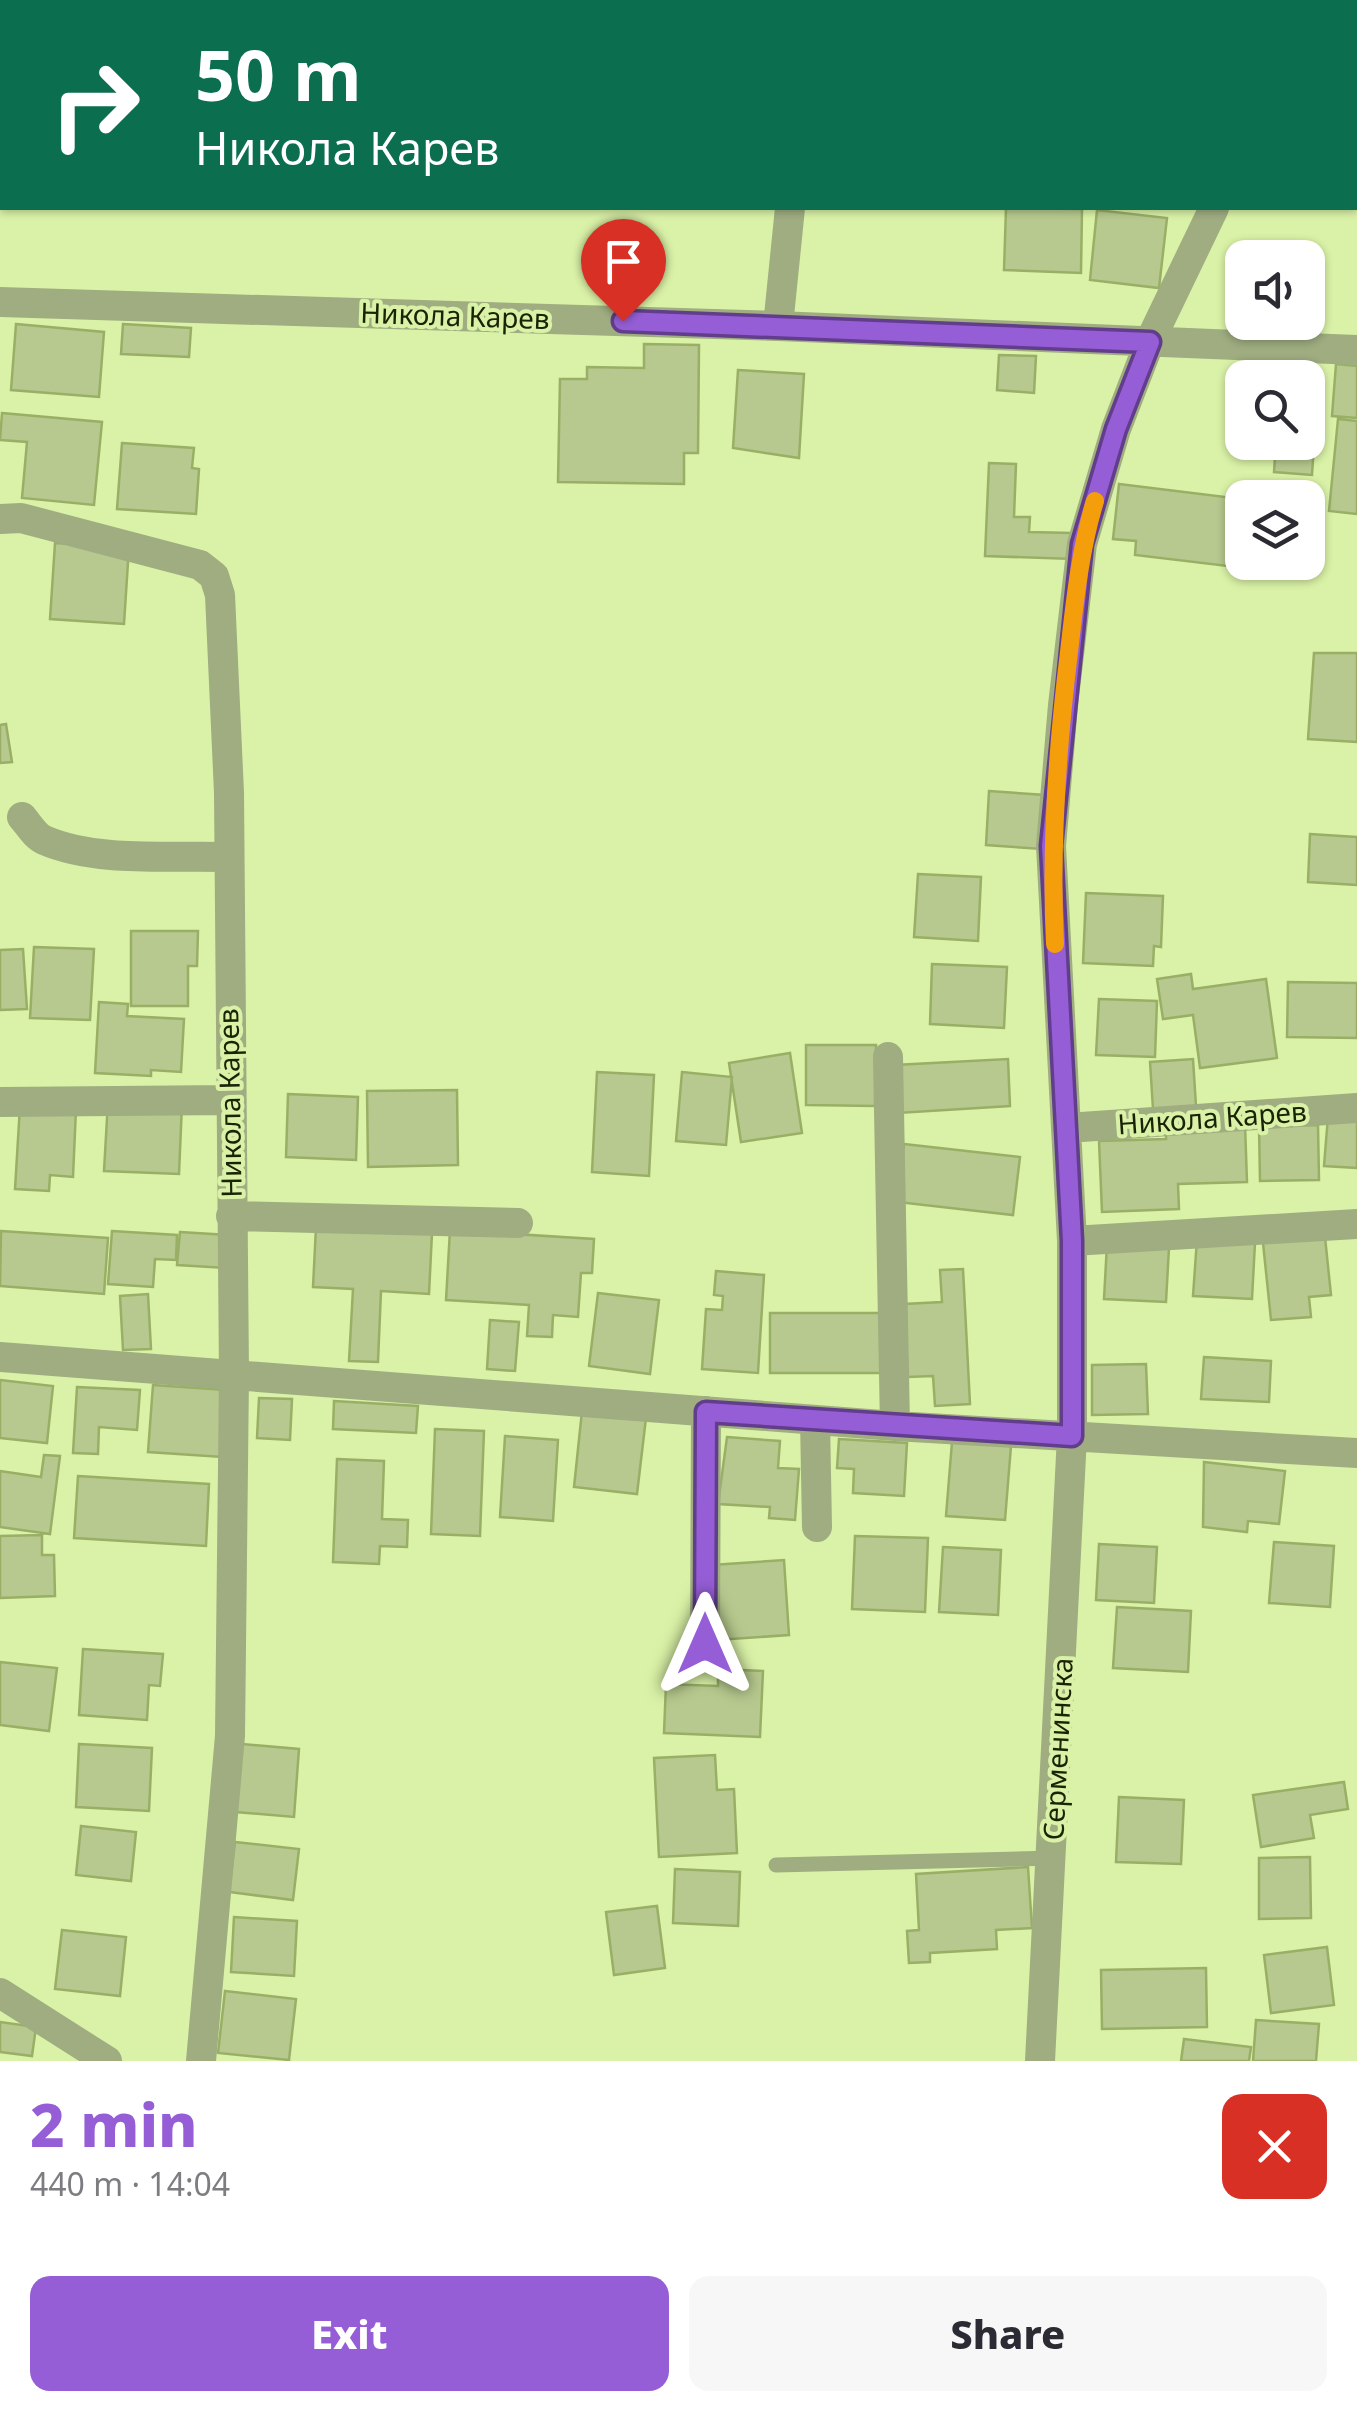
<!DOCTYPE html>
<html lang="en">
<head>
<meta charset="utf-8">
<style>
	body { margin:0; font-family:"Noto Sans",sans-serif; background:#f7f7f7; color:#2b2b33; height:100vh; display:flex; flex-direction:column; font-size:38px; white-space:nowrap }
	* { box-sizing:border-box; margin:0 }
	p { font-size:32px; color:#7c7c81 }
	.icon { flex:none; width:55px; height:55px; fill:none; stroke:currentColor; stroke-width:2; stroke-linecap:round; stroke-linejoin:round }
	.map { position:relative; height:2061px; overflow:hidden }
	.details { display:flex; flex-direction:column; background:#fff; flex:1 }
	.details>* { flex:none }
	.guide { position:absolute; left:0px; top:0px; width:1358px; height:210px; box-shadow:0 2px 8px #0004; background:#0b6e4f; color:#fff; overflow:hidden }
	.fabs { position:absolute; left:1225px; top:240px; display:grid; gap:20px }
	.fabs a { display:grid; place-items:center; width:100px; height:100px; border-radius:20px; background:#fff; box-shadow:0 2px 8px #0004; font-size:50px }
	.pin { position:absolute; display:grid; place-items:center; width:85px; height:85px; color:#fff; margin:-102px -42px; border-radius:50% 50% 50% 0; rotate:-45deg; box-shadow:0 0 10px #0007 }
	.pin .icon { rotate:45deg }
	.me { position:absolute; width:110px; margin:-55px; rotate:0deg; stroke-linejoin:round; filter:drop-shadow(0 0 8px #0008) }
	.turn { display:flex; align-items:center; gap:35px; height:210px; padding:0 30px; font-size:45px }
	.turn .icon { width:130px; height:130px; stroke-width:2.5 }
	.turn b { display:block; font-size:70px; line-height:85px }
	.round { display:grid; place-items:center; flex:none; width:105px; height:105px; border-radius:20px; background:#f7f7f7 }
	.head { display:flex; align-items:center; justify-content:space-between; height:170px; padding:0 30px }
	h1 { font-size:60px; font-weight:800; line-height:75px; color:#955ed6 }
	.primary-button { display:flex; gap:20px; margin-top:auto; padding:20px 30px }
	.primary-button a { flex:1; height:115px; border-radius:20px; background:#955ed6; color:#fff; font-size:40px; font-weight:800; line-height:115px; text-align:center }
	.primary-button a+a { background:#f7f7f7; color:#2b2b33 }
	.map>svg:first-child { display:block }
	.building { fill:#b7c98e; stroke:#99af66; stroke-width:2.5 }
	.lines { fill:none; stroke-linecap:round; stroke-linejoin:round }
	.lane { stroke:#9fad81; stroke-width:15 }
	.street { stroke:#9fad81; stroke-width:30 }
	.route-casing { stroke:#613d8b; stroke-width:25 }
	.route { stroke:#955ed6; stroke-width:18 }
	.slow { stroke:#f59e0b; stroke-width:18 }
	.labels { text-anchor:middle; stroke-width:8; stroke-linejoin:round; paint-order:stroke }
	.street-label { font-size:28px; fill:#1b2305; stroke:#daf2a7 }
</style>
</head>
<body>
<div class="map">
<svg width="1357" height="2061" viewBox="0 0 1357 2061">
	<rect width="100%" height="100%" fill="#daf2a7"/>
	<path class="building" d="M1006,208L1082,209L1081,273L1004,270Z
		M1097,210L1167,218L1159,288L1090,280Z
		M16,324L104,332L99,397L11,390Z
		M123,324L191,328L189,357L121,354Z
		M644,344L699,345L698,453H684V484L558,482L560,379H587V367L644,368Z
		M999,355L1036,356L1034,393L997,390Z
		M1336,364L1357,366V418L1332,416Z
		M738,370L804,374L799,458L733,448Z
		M2,413L102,422L94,505L22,498L27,442L0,440Z
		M1308,413L1316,414L1312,475L1274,472L1276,442H1308Z
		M1338,419L1357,421V514L1329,511Z
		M122,443L194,448L192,468L199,469L196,514L117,509Z
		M989,463L1016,464L1014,517H1030L1029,532L1073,533V559L985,556Z
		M1119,484L1242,499V562H1279L1278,572L1135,555L1136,541L1113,539Z
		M55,543L129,547L124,624L50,619Z
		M1314,653H1357V742L1308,739Z
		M6,724L12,762L0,763V725Z
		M989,791L1045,795L1042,849L986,845Z
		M1310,834L1357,837V885L1308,882Z
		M918,874L981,877L978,941L914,937Z
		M1086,893L1163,896L1161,947L1154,946L1153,966L1083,963Z
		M131,931H198L197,966H188V1006H131Z
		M34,947L94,949L90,1020L30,1018Z
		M23,949L27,1009L0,1010V950Z
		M932,964L1007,967L1004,1028L930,1024Z
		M1191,974L1193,989L1266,979L1277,1058L1200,1068L1193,1015L1163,1019L1157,979Z
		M1288,982L1357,983V1038L1287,1037Z
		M1099,999L1157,1001L1155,1057L1096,1055Z
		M99,1002L128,1004L127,1016L184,1019L181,1072L151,1070V1076L95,1073Z
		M806,1045H876L875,1106L806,1105Z
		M790,1053L802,1133L741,1142L729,1063Z
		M1008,1059L1010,1106L898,1113L895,1065Z
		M1193,1059L1196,1106L1153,1109L1150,1062Z
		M597,1072L654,1075L649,1176L592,1172Z
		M682,1072L732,1077L726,1145L676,1141Z
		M457,1090L458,1165L368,1167L367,1091Z
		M288,1094L358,1097L356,1160L286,1157Z
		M108,1101L182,1104L179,1174L104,1171Z
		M20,1106L76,1109L73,1177L50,1175L49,1191L15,1189Z
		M1328,1116L1357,1118V1168L1324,1166Z
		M1245,1124L1247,1182L1178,1184L1179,1209L1102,1212L1099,1141L1166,1139V1127Z
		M1318,1125L1319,1180L1260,1181L1259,1126Z
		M904,1144L1020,1157L1013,1215L897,1202Z
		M316,1227L432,1233L429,1294L381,1291L378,1362L349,1361L353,1289L313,1287Z
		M450,1230L594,1239L592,1273H581L578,1317L553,1315L552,1337L527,1336L529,1305L446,1300Z
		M1,1231L108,1238L104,1294L0,1286Z
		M112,1231L177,1235L176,1260L155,1259L153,1287L108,1284Z
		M180,1232L228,1235L226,1268L177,1265Z
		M1325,1237L1331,1295L1309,1297L1311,1317L1271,1320L1263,1243Z
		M1197,1239L1255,1243L1252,1299L1193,1296Z
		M1107,1244L1169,1248L1166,1302L1104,1299Z
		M963,1269L970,1404L935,1406L933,1376L908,1377L904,1304L942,1302L940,1270Z
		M716,1271L764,1275L758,1373L702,1369L706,1309L722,1310L723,1296L714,1295Z
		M598,1293L659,1300L650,1374L589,1366Z
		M148,1294L151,1349L123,1350L120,1296Z
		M770,1313H886L885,1373H770Z
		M490,1320L519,1322L515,1371L487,1369Z
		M1204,1357L1271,1361L1269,1402L1201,1399Z
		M1146,1364L1148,1414L1092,1415V1365Z
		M0,1380L53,1386L47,1443L0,1438Z
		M153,1385L226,1390L222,1457L148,1452Z
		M77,1387L140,1390L137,1430L99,1427L98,1454L73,1453Z
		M259,1398L292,1399L290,1440L257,1438Z
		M334,1401L418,1406L416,1433L333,1429Z
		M582,1411L646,1418L637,1494L574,1487Z
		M435,1429L484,1431L480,1536L431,1534Z
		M505,1436L558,1440L553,1521L500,1517Z
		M727,1437L780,1441L778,1468L799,1469L795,1520L769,1518L770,1507L718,1504Z
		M839,1439L907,1443L904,1496L853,1493L854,1469L837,1468Z
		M952,1442L1011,1446L1005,1520L946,1516Z
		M44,1455L60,1456L50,1534L0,1527V1471L41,1477Z
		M337,1459L384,1461L382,1519L408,1520L407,1547L380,1546L379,1564L333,1562Z
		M1204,1462L1285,1471L1279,1524L1248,1521L1247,1532L1203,1527Z
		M78,1476L209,1484L206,1546L74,1538Z
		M42,1535V1555H54L55,1596L0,1598V1536Z
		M855,1536L928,1538L925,1612L852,1609Z
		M1274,1542L1334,1546L1330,1607L1269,1603Z
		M1099,1544L1157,1547L1154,1603L1096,1600Z
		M943,1547L1001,1550L998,1615L939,1612Z
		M784,1560L789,1635L717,1640L712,1565Z
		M1117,1607L1191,1611L1188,1672L1113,1668Z
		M83,1649L163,1654L160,1686L149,1685L147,1720L79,1715Z
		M0,1662L57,1668L49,1731L0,1725Z
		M718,1669L763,1671L760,1737L664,1733L666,1684L718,1686Z
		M79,1744L152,1748L149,1811L76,1807Z
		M242,1744L299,1749L294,1817L236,1812Z
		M715,1755L717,1790L734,1789L737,1853L659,1857L654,1758Z
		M1344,1782L1348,1809L1310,1815L1314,1838L1261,1847L1253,1795Z
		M1119,1797L1184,1800L1181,1864L1116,1862Z
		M81,1826L136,1832L131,1881L76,1875Z
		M235,1842L299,1849L293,1900L229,1892Z
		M1310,1857L1311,1918L1259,1919V1858Z
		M1028,1867L1032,1928L996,1930L997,1949L930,1953V1962L909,1963L907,1931L919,1930L916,1874Z
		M675,1869L740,1872L738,1926L673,1923Z
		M657,1906L665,1968L614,1975L606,1912Z
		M234,1917L297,1921L294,1976L231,1972Z
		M62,1930L126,1937L120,1996L55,1989Z
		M1327,1947L1334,2005L1271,2013L1264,1955Z
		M1206,1968L1207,2027L1102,2029L1101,1970Z
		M225,1991L296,1999L289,2060L218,2053Z
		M1256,2020L1319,2024L1316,2061H1253Z
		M0,2022L36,2027L32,2056L0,2052Z
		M1184,2039L1251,2047L1249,2061H1181Z"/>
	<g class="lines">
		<path class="lane" d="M776,1865L1053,1858"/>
		<path class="street" d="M804,2L805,0
			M1254,2V0
			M0,302L778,326L1357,350
			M778,326L790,208
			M0,519L21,518L200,565L214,576L220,595L229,793L234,1376L230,1736L201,2061
			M22,817C29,825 35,836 44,840C97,863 170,855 227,857
			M888,1057L895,1426
			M0,1102L229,1100
			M1067,1128L1357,1108
			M231,1216L518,1223
			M1072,1241L1357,1224
			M0,1357L895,1426L1357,1453
			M815,1420L817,1527
			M705,1644L706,1411
			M0,1993L107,2061
			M1040,2061L1072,1436V1241L1051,846L1063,705L1082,544L1116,429L1150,341L1214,208"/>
	</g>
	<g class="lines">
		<defs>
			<path id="route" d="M623,321L1150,342L1116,429L1082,544L1051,846L1072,1241V1436L706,1412L705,1644"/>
		</defs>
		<use href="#route" class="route-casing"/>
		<use href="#route" class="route"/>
		<path class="slow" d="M1055,944C1050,846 1057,750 1069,652C1075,600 1080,550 1095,501"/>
	</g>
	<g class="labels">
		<g class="street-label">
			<text transform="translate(455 316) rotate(2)" y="10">Никола Карев</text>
			<text transform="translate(230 1103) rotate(-91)" y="10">Никола Карев</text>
			<text transform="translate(1212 1118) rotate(-4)" y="10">Никола Карев</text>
			<text transform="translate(1058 1749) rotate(-87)" y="10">Серменинска</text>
		</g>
	</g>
</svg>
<div class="fabs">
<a><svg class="icon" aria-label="sound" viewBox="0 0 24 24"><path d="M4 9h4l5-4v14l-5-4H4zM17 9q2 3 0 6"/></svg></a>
<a><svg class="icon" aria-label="search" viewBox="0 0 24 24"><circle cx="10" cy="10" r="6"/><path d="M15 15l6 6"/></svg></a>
<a><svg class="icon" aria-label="layers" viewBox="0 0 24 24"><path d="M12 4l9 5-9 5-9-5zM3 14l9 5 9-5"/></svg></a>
</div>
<div class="pin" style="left:623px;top:321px;background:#d93025"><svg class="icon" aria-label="arrive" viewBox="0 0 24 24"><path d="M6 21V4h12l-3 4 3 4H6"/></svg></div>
<svg class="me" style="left:705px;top:1644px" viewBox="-20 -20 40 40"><path d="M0-17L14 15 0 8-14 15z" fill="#955ed6" stroke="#fff" stroke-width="4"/></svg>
<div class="guide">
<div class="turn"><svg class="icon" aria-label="right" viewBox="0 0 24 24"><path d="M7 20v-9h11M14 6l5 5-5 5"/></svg><div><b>50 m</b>Никола Карев</div></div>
</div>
</div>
<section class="details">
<div class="head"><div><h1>2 min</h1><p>440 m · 14:04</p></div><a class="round" style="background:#d93025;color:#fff"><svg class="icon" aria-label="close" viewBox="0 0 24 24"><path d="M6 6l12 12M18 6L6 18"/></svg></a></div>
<div class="primary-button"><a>Exit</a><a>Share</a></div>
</section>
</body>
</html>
